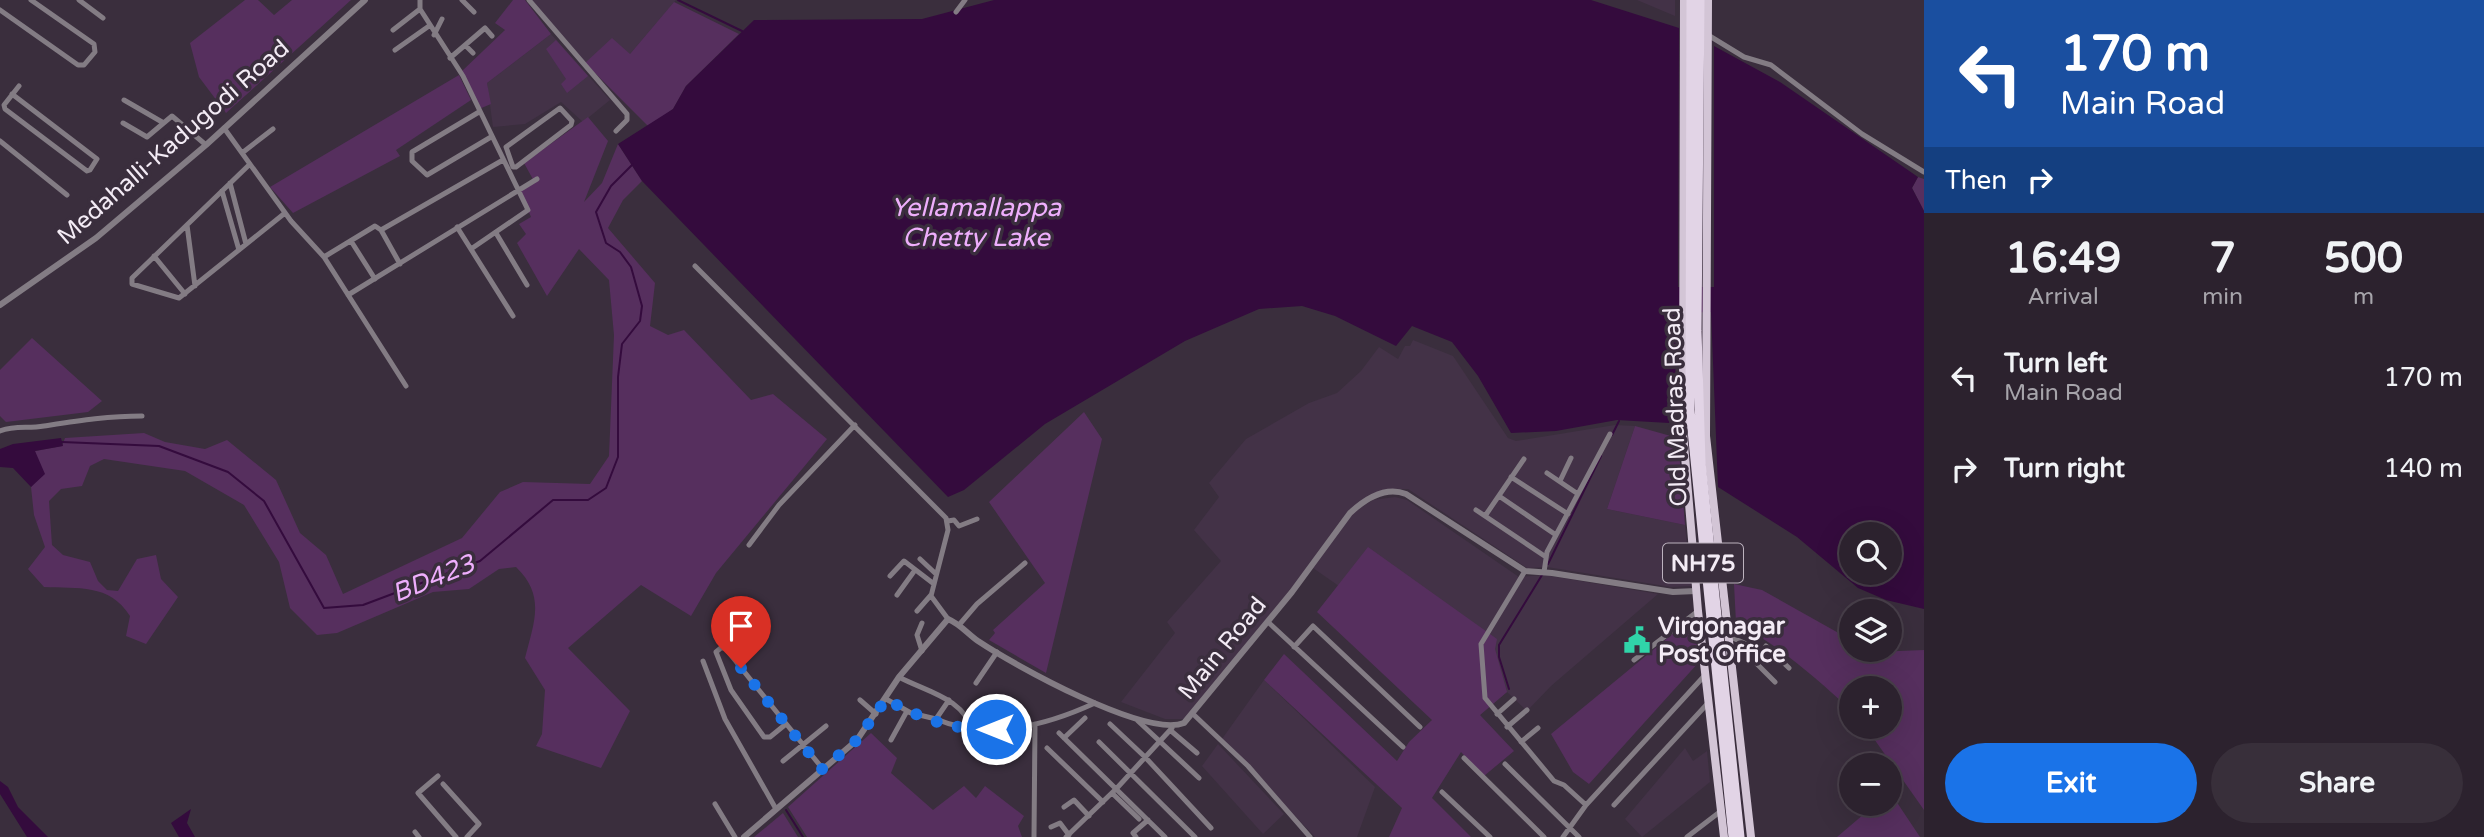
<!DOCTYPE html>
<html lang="en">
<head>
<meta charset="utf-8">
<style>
	body { margin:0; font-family:"Varela Round",sans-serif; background:#382f3a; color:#f1f3f6; height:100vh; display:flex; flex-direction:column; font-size:26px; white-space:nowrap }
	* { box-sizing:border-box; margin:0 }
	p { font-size:23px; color:#a6a4aa }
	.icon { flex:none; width:38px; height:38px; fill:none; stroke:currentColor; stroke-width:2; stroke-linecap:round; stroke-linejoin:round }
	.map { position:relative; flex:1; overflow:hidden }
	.details { display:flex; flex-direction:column; background:#2c222e; width:560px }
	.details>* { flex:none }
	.hud { background:#1a4fa0; color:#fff; overflow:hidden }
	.fabs { position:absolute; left:1839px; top:522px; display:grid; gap:14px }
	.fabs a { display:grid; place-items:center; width:63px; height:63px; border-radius:50%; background:#2c222e; box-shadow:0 7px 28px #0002,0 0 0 2px #483f4a; font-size:35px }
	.pin { position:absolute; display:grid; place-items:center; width:60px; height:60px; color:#fff; margin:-72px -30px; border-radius:50% 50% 50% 0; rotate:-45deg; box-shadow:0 0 7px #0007 }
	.pin .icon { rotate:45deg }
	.me { position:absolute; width:77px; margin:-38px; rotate:270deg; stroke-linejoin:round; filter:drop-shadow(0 0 5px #0008) }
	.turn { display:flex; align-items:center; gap:24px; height:147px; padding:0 21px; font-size:32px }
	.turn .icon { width:91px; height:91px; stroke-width:2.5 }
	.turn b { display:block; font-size:49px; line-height:60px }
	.then { display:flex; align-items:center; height:66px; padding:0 21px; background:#0003; gap:14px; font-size:26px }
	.eta { display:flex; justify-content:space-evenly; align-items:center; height:119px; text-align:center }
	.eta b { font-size:42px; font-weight:800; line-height:49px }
	.button { display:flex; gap:14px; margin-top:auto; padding:14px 21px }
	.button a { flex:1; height:80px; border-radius:42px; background:#1a73e8; color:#fff; font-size:28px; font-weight:800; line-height:80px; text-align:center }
	.button a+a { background:#382f3a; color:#f1f3f6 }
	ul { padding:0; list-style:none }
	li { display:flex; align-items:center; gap:21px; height:91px; padding:0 21px }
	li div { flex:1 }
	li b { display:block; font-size:26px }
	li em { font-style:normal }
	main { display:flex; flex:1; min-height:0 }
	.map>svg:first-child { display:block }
	.built { fill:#433247 }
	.green { fill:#562f5e }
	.water { fill:#340b3d; fill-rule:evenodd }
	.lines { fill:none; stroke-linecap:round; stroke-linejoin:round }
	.stream { stroke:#340b3d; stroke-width:2 }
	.minor { stroke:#837c84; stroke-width:5 }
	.tertiary { stroke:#837c84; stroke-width:6 }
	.primary { stroke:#d3c5d6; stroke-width:8 }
	.trunk { stroke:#e2d4e6; stroke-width:9 }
	.route { stroke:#1a73e8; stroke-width:12; stroke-dasharray:0 21.6 }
	.labels { text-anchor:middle; stroke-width:7; stroke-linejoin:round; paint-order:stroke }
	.shield { fill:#3a2e3d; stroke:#bcb2be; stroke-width:2 }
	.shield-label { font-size:23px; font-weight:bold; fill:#f3ebf5 }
	.street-label { font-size:24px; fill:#f3ebf5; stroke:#3a2e3d }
	.poi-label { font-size:24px; font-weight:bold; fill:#f3ebf5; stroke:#3a2e3d; text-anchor:start }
	.water-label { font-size:26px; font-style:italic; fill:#eeaefc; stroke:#3a2e3d }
</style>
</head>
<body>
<main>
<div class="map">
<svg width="1924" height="837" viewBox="0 0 1924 837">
	<rect width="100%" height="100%" fill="#3a2e3d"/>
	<path class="built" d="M531,0H676L630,54L585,63Z
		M1637,0H1675V16Z
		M551,34L610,100L583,122L561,102L525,124L493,127L487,83Z
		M1413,340L1453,356L1508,438L1516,441L1615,425L1635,426L1607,509L1685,525L1691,586L1671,587L1547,567L1527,568L1408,489H1393L1348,511L1298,580L1186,719H1165L1121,702L1175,633L1167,622L1221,561L1194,530L1219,497L1209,483L1246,439L1309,403L1337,393L1361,371L1379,347L1398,359L1405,346H1410Z
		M1395,497L1407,500L1519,577L1545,575L1658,594L1551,686L1527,711L1507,692L1480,715L1458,691L1336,584L1313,568L1352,513L1373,500Z
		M1264,680L1375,787L1357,837H1315L1222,739Z
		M1218,744L1284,814L1263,834L1202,766Z
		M1685,748L1693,761L1707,751L1710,782L1642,837L1625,819Z"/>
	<path class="green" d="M245,0H258L274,15L292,0H351L226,113L199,77L190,43Z
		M513,0H525L551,34L487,83L491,104L479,109L462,71L505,30L495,23Z
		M674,2L739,34L686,86L673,109L649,127L585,63L612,38L630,54Z
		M556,40L588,76L567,93L561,84L566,79L546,49Z
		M459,75L471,100L396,150L400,156L293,213L270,187Z
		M588,117L608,141L584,202L602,183L618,144L642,181L623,200L608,228L655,283L650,326L668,335L684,330L751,400L773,394L827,439L716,573L691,616L641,585L568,648L630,711L601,768L536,746L542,734L545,690L525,658C534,622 546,596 516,567L499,569L469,589L433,592L337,633L317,635L290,608L279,562L244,505L185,471L104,459L90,466L82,486L61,489L49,501L52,545L63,555L90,562L98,581L107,590L118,591L137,559L156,555L161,579L178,597L146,644L126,636L130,616C109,583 78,589 44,587L28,569L45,547L34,515L31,487L39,477L35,451L62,446L65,438L144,433L165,442L205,449L227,440L276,480L300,533L326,555L343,594L462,538L500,492L523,482L590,484L609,456L614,335L609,280L579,249L547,296L517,243L526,234L519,224L531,217L520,191L535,183L524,163Z
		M1918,177L1924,179V211L1912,188Z
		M32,338L102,401L88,412L6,422L0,416V370Z
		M1084,412L1102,439L1046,673L989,640L995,633L993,630L1045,583L989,502Z
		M1635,426L1678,438L1685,525L1607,509Z
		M1368,547L1497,639L1495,649L1507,692L1480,715L1514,751L1484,776L1461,752L1432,798L1471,837H1389L1402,808L1264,680L1284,654L1397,761L1409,742L1432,720L1317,612Z
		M1734,584L1762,590L1851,640L1852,649L1874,652L1924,650V810L1865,726H1890V688H1852L1851,710C1815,677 1780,646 1736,623Z
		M1693,617L1699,662L1589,784L1573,772L1551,734Z
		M871,733L897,758L891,773L933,810L964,786L976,798L985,786L1024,816L1018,826L1022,837H807L788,807Z
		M1890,792L1920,837H1837L1877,803H1890Z
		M783,813L798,837H754Z"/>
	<path class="water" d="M994,0H1591L1679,28L1678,287H1714V46L1780,82L1918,177L1912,188L1924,211V609L1886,600L1858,588L1797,537L1718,487L1711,312L1678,313L1675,380L1669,423L1617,420L1556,431L1511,433L1478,376L1452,342L1412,326L1396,346L1335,316L1302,306L1259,309L1185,341L1045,424L964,490L948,497L642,181L618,144L673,109L686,86L754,20L922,19ZM1852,534H1890V572H1852Z
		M61,438L63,446L35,451L45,474L31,487L13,468L0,467V449L13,444Z
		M0,781L8,787L18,807L48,837H27L0,794Z
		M191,809L187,823L195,837H179L171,823Z"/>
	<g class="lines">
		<path class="stream" d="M678,0L742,31
			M1612,435L1619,421
			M62,442L159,446L228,472L264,501L324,608L363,605L480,561L553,500H588L606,488L618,457V377L622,344L640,321L642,306L631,267L620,252L606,243L596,212L611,186L633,164
			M1548,564L1601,456
			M1509,689L1499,657V645L1542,575
			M786,810L803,837"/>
		<path class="minor" d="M79,0L103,18
			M420,0V9L463,76L528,210L471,249
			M462,0L474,12
			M529,0L627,114V120L616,131
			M0,10L78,65H84L95,52L94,44L31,0
			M956,12L965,0
			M393,30L420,9
			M434,35L442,19
			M1708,35L1744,57L1771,65L1862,134L1924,172
			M465,45L473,53
			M395,50L429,26
			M450,58L485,28L492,36
			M12,94L97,159L90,170L87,171L5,109L4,105L19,86
			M124,100L162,122
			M560,108L572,121L571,125L516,167H513L506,147Z
			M479,112L412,152V161L427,175L491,137
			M123,123L147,137L172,116L206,145
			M224,128L291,221L324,257L406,386
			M0,141L67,195
			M242,153L273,129
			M250,164L132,278V284L179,298L285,213
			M230,183L246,244
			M222,191L239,250
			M187,225L195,286
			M457,227L513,316
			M496,233L527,285
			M351,241L375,279
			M154,256L185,294
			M324,257L375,226L381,230
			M400,264L381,230L503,160
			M695,266L946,518L948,530L931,596L948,619
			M348,295L537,179
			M0,431C15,425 28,429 44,426C77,421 108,416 142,416
			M1547,473L1578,494
			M1511,477L1568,514
			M1560,481L1571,458
			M1499,496L1556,535
			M1476,510L1546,557
			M1485,516L1524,459
			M948,521L954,520L959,526L977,519
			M749,545L779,505L855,425
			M920,559L936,574
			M1525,571L1481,644L1485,698L1554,781L1564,785L1586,805
			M1544,572L1547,552L1610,434
			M890,576L904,561L934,584
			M897,595L915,570
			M917,611L931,595
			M1268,622L1403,747
			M922,623L917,635L922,651
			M959,625L977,604L1025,563
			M1728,636L1756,648
			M1294,647L1313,626L1420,727
			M1730,656L1753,660L1775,682
			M1634,660L1698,611
			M703,661L725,719L776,809
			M1755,662L1766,646L1789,668
			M899,677C924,691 965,698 972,731
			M976,683L997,652
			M886,699L911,713L936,719L949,700
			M860,700L876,714
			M1193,714L1248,766L1310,837
			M1497,714L1514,699
			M936,719C987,741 1045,726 1095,703
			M1138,721L1199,778
			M786,724L770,737H764L731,690L716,652L722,647L726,649C758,689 790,729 823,769
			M1110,724L1145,757L1211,828
			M1507,727L1527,710
			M1170,730L1197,753
			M1059,733L1165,837
			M1064,738L1085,718
			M891,740L907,711
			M1099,742L1195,837
			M1521,742L1538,728
			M1047,748L1103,802
			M1464,758L1544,837
			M783,761L826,726
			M1505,764L1579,837
			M438,776L418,793L456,837
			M443,784L479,824L467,837
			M1442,792L1490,837
			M1112,793L1139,819
			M715,804L735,837
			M1614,805L1709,702
			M1064,807L1074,800L1089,816
			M1051,827L1060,823L1069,835
			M415,832L419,837
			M1034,837L1035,724
			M1066,837L1117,788L1172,728
			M1136,837L1133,833L1148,820
			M1563,837L1586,805L1706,674
			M1687,837L1721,811"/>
		<path class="tertiary" d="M0,305L96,238L206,145L365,0
			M744,837L857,740L899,677L948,619C960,624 968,634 978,641C1014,665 1145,738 1184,723L1292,592L1350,513C1365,499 1386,486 1406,494L1525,571L1552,573L1673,592L1696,591"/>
		<path class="primary" d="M1684,0L1683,432L1698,611L1724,837
			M1708,0L1706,436L1751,837"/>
		<path class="trunk" d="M1691,0L1690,410L1733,837
			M1700,0L1697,331L1701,462L1740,837"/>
	</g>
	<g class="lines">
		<path class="route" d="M741,668L822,769L857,740L886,699C920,719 956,731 996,729"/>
	</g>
	<defs>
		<symbol id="civic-bare" viewBox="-9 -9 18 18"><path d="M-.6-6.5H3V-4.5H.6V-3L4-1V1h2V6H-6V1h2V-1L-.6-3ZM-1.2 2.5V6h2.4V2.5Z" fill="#30d4a9" stroke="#3a2e3d" stroke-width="2.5" paint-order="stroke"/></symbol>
	</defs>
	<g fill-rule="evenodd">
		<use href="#civic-bare" x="1618" y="621" width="38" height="38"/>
	</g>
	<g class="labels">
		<rect class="shield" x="1663" y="543.5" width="80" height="39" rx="5"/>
		<g class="shield-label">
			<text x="1703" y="571">NH75</text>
		</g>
		<g class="street-label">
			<text transform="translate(173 142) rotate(-41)" y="8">Medahalli-Kadugodi Road</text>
			<text transform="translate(1675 407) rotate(-92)" y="8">Old Madras Road</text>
			<text transform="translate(1222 648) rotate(-51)" y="8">Main Road</text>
		</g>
		<g class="poi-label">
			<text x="1658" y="634">Virgonagar<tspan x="1658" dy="28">Post Office</tspan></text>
		</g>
		<g class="water-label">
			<text x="976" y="216">Yellamallappa<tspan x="976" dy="30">Chetty Lake</tspan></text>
			<text transform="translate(433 578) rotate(-22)" y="9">BD423</text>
		</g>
	</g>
</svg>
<div class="fabs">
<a><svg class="icon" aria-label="search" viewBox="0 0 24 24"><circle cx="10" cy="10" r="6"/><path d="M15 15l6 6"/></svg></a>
<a><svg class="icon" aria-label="layers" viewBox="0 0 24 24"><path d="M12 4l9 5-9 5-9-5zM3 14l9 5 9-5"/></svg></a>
<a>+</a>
<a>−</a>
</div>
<div class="pin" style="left:741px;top:668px;background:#d93025"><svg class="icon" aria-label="arrive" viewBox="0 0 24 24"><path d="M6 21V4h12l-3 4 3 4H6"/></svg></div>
<svg class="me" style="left:996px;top:729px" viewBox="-20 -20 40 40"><circle r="17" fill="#1a73e8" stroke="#fff" stroke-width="3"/><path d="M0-11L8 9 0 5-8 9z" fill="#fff"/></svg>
</div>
<section class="details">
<div class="hud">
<div class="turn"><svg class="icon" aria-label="left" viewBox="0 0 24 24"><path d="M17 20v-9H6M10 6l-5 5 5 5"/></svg><div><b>170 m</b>Main Road</div></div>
<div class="then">Then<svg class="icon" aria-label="right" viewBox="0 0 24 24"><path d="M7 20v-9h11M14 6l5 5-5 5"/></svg></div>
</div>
<div class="eta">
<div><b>16:49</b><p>Arrival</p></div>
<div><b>7</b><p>min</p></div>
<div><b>500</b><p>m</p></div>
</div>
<ul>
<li><svg class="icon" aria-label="left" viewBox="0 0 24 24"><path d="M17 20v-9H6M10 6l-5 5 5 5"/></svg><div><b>Turn left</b><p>Main Road</p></div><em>170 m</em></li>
<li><svg class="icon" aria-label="right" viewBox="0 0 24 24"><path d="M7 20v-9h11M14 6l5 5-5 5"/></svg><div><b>Turn right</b></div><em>140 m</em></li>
</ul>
<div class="button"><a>Exit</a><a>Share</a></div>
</section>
</main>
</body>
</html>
